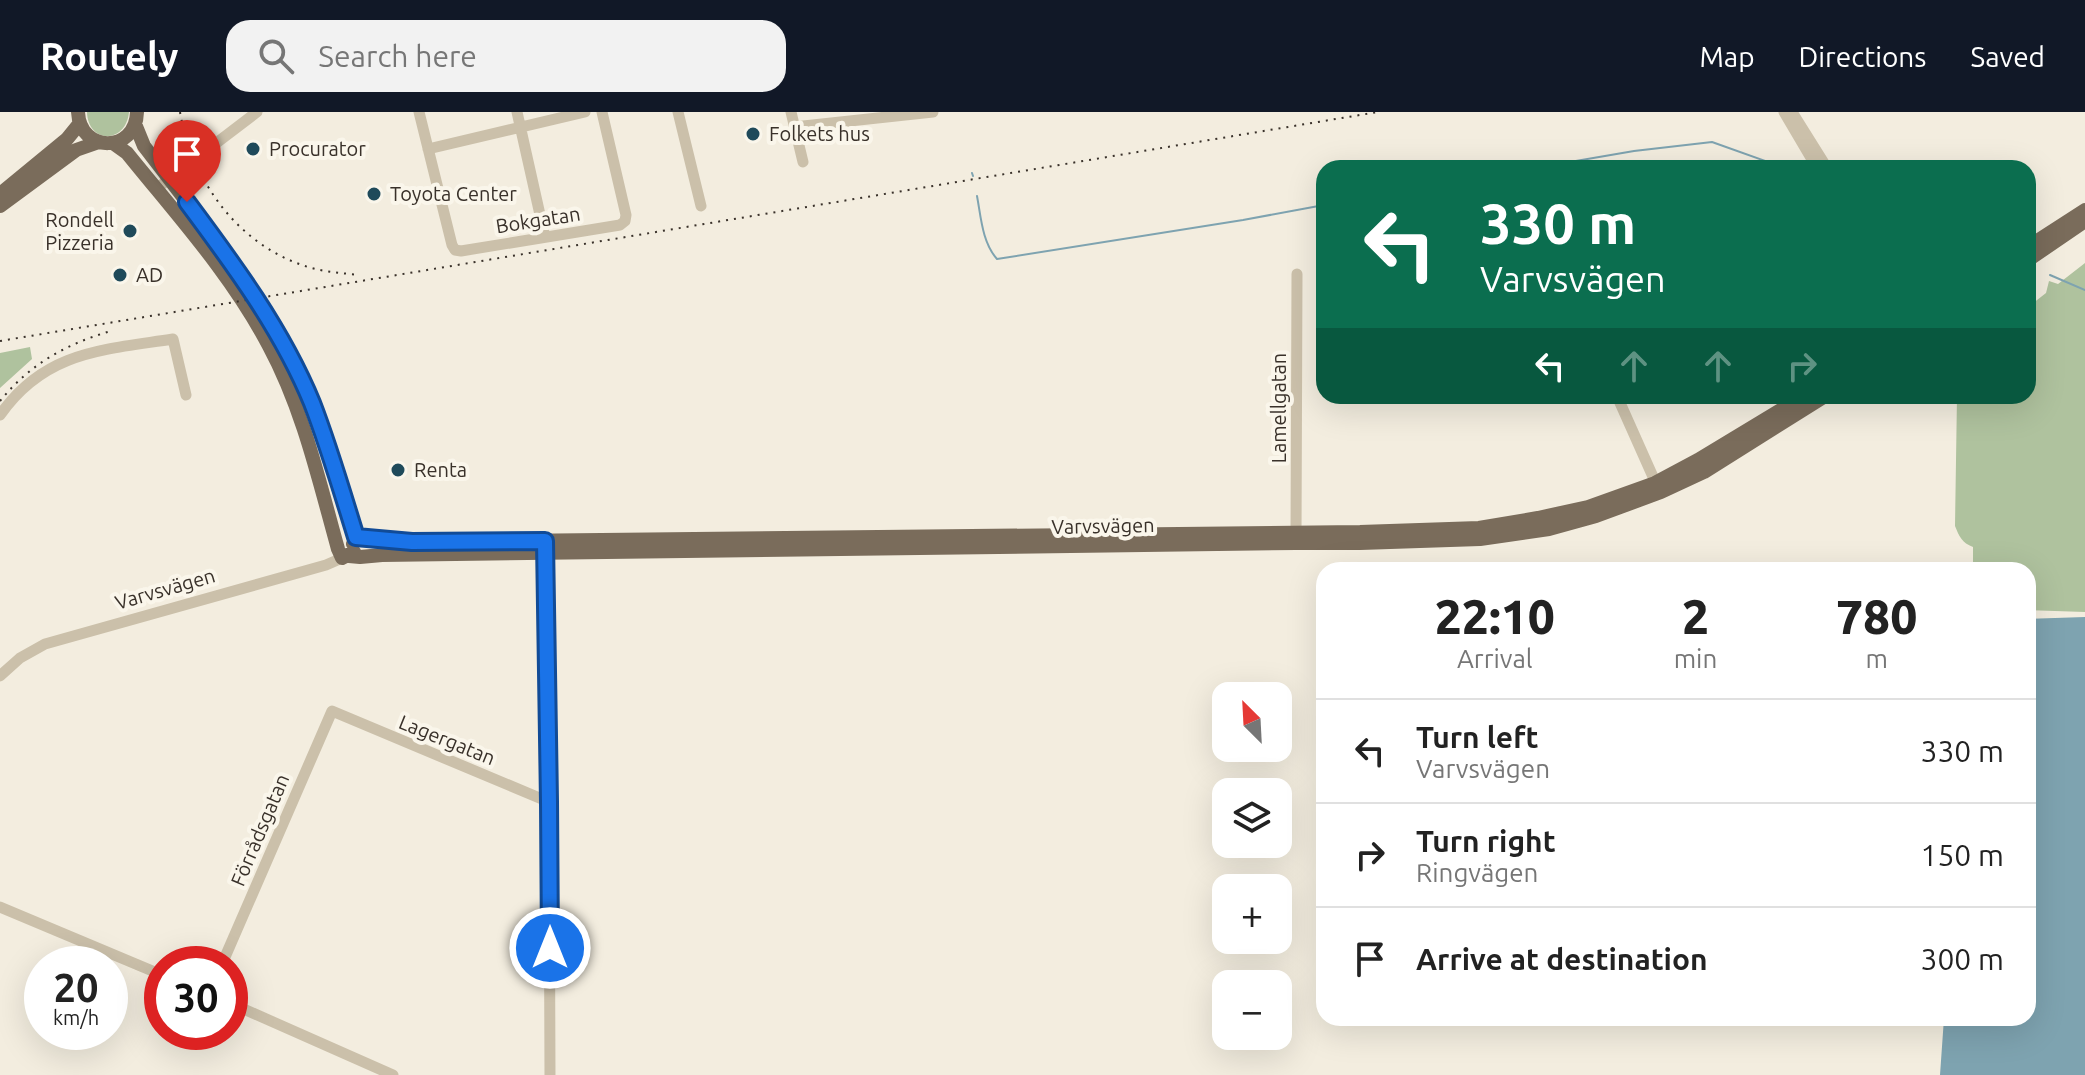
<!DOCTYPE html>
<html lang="en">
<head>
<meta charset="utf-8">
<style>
	body { margin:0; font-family:Ubuntu,sans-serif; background:#f2f2f2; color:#222; height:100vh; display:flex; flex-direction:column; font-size:30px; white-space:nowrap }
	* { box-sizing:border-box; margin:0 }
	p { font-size:26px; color:#767676 }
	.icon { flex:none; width:44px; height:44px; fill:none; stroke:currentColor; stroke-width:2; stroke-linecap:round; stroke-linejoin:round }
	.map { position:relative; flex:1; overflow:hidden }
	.side { position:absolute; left:1316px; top:450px; width:720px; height:464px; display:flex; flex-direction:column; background:#fff; border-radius:24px; box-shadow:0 8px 32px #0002 }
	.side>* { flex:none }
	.hud { position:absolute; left:1316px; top:48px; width:720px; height:244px; border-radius:24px; box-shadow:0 8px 32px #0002; background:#0b6e4f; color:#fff; overflow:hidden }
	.needle { width:52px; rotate:336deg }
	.tools { position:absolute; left:1212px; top:570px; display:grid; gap:16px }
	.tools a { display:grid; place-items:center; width:80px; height:80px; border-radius:16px; background:#fff; box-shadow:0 8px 32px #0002; font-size:40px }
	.speed { position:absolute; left:24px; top:834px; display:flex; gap:16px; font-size:40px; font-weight:700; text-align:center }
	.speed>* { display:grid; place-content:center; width:104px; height:104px; border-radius:50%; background:#fff; box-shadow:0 8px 32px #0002; line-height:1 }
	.speed small { font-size:20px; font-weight:400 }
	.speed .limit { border:12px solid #d22; background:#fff; color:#111 }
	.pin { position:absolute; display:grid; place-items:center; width:68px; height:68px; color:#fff; margin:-82px -34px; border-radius:50% 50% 50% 0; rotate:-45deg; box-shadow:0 0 8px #0007 }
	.pin .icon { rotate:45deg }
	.me { position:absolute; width:88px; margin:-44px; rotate:0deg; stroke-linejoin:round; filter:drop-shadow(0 0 6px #0008) }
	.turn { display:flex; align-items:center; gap:28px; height:168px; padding:0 32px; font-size:36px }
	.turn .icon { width:104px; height:104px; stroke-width:2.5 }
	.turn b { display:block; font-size:56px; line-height:68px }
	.lanes { display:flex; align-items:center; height:76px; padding:0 32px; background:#0003; justify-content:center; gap:40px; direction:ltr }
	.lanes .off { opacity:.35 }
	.eta { display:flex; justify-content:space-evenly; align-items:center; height:136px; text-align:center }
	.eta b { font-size:48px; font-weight:800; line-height:56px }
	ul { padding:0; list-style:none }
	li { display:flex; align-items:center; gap:24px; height:104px; padding:0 32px; border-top:2px solid #e0e0e0 }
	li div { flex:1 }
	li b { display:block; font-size:30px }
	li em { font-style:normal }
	header { display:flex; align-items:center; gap:48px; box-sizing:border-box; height:112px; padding:0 40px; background:#111827; color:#fff }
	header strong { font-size:38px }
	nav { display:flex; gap:44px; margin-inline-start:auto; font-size:28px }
	.search { width:560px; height:72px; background:#f2f2f2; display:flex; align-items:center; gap:20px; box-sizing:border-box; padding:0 28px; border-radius:24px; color:#767676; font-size:30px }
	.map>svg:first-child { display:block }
	.green { fill:#afc29e }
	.water { fill:#7ea3b0 }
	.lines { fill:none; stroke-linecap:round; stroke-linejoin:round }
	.stream { stroke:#7ea3b0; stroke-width:2 }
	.minor { stroke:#cbc0aa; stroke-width:11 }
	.major { stroke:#7a6c5b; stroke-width:14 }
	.rail { stroke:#39312a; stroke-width:2; stroke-dasharray:2 6; stroke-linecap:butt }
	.route-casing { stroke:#114b97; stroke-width:20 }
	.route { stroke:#1a73e8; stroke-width:14 }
	.poi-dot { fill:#1f4a5a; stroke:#faf6eb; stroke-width:3 }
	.labels { text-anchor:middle; stroke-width:8; stroke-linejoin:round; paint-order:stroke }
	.poi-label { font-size:20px; fill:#39312a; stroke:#faf6eb; text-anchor:start }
	.street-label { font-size:20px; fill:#39312a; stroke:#faf6eb }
</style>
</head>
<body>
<header>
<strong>Routely</strong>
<div class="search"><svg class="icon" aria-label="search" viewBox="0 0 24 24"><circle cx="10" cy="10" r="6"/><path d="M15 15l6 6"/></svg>Search here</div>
<nav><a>Map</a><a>Directions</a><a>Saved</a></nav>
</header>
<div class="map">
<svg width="2085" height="963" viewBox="0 0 2085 963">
	<rect width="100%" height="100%" fill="#f3eddf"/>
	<path class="green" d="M87,0H129C126,32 88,32 87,0Z
		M2085,151V500L2028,498V458H1973V435C1962,431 1959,424 1955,414L1957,284H2028V195L2046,181L2049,169L2058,172Z
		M30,235L32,247L0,276V241Z"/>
	<path class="water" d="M2085,505V963H1940L1944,906H2028V507Z"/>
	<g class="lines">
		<path class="stream" d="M1535,56L1634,39L1712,30L1785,56
			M972,61L973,64
			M977,84C981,105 982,130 997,147L1243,108L1324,93
			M2050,163L2085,178"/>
		<path class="minor" d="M419,0L452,133L455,138L461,139L620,113L625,109L626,103L602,0
			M517,0L545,125
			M678,0L701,94
			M791,0L803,50
			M1784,0L1817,56
			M1792,0L1827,56
			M794,15L933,0
			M428,37L585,0
			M156,77L257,0
			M1617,284L1658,376
			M0,303C45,239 102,238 173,227L186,283
			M1296,426L1297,162
			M545,433L549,690L550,963
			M0,564L20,546L45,532L326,453L342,446
			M0,795L162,863
			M222,852L332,599L549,690
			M230,891L393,963"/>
		<path class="major" d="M78,0C80,42 136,41 137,0
			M135,12L144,34C206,115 272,196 311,291C329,334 342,380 356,425L353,432
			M113,31L127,41C177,103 232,163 269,234C303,297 319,369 338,437L342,446L354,440
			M0,82L67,27L80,11
			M0,94L76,38L99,30
			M2028,135L2085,98
			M2028,148L2085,109
			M356,425L412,430L1360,420L1479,416L1538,406L1588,395L1655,371L1698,348L1804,284
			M349,444L360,445L382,443L1296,431H1360L1480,427L1549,417L1596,404L1661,380L1704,360L1825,284"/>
		<path class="rail" d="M180,0C192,68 237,132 305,154C323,160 341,161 360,163
			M0,229L1378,0
			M0,289C30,252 66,232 111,219"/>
	</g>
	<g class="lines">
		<defs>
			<path id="route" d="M187,90C234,153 282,218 312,291C329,335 342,380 356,425L412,430L545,429L549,690L550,836"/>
		</defs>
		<use href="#route" class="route-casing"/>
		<use href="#route" class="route"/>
	</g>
	<g class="poi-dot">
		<circle cx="753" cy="22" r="8"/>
		<circle cx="253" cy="37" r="8"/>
		<circle cx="374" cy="82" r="8"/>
		<circle cx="130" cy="119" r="8"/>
		<circle cx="120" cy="163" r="8"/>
		<circle cx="398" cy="358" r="8"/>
	</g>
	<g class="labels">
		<g class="poi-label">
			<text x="769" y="29">Folkets hus</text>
			<text x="269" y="44">Procurator</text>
			<text x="390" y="89">Toyota Center</text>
			<text x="114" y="115" text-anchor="end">Rondell<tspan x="114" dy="23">Pizzeria</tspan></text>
			<text x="136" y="170">AD</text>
			<text x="414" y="365">Renta</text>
		</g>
		<g class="street-label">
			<text transform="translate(538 108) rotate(-9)" y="7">Bokgatan</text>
			<text transform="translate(1279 296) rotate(-90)" y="7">Lamellgatan</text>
			<text transform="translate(1103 414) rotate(-1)" y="7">Varvsvägen</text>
			<text transform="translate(165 477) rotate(-16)" y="7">Varvsvägen</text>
			<text transform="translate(447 628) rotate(22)" y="7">Lagergatan</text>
			<text transform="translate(260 718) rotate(-67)" y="7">Förrådsgatan</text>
		</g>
	</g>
</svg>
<div class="tools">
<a><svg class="needle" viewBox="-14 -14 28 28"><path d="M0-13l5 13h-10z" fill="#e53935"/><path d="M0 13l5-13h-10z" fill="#767676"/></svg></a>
<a><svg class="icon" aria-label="layers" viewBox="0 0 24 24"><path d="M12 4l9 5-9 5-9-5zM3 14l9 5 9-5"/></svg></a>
<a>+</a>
<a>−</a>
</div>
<div class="speed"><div>20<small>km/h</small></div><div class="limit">30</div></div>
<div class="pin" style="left:187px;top:90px;background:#d93025"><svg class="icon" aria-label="arrive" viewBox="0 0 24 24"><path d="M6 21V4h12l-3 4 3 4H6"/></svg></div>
<svg class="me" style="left:550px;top:836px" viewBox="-20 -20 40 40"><circle r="17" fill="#1a73e8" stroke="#fff" stroke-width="3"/><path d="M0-11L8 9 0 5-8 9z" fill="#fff"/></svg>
<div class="hud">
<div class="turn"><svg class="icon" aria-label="left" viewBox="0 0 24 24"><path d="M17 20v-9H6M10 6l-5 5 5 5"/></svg><div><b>330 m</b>Varvsvägen</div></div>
<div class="lanes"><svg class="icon" aria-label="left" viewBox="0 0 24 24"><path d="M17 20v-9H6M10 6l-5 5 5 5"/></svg><svg class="icon off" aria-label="ahead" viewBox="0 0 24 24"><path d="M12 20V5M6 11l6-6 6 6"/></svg><svg class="icon off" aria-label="ahead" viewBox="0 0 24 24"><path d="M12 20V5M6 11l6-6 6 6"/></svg><svg class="icon off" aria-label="right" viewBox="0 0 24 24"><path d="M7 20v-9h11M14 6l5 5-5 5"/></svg></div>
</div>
<section class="side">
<div class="eta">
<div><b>22:10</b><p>Arrival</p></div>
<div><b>2</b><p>min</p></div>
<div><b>780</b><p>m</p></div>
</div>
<ul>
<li><svg class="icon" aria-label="left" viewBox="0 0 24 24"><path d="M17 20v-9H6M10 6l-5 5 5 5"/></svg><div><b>Turn left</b><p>Varvsvägen</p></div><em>330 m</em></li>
<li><svg class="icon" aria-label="right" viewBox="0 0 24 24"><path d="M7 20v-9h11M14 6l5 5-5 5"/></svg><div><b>Turn right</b><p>Ringvägen</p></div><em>150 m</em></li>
<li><svg class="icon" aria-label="arrive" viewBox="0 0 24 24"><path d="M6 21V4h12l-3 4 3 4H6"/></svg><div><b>Arrive at destination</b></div><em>300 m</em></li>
</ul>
</section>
</div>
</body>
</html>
